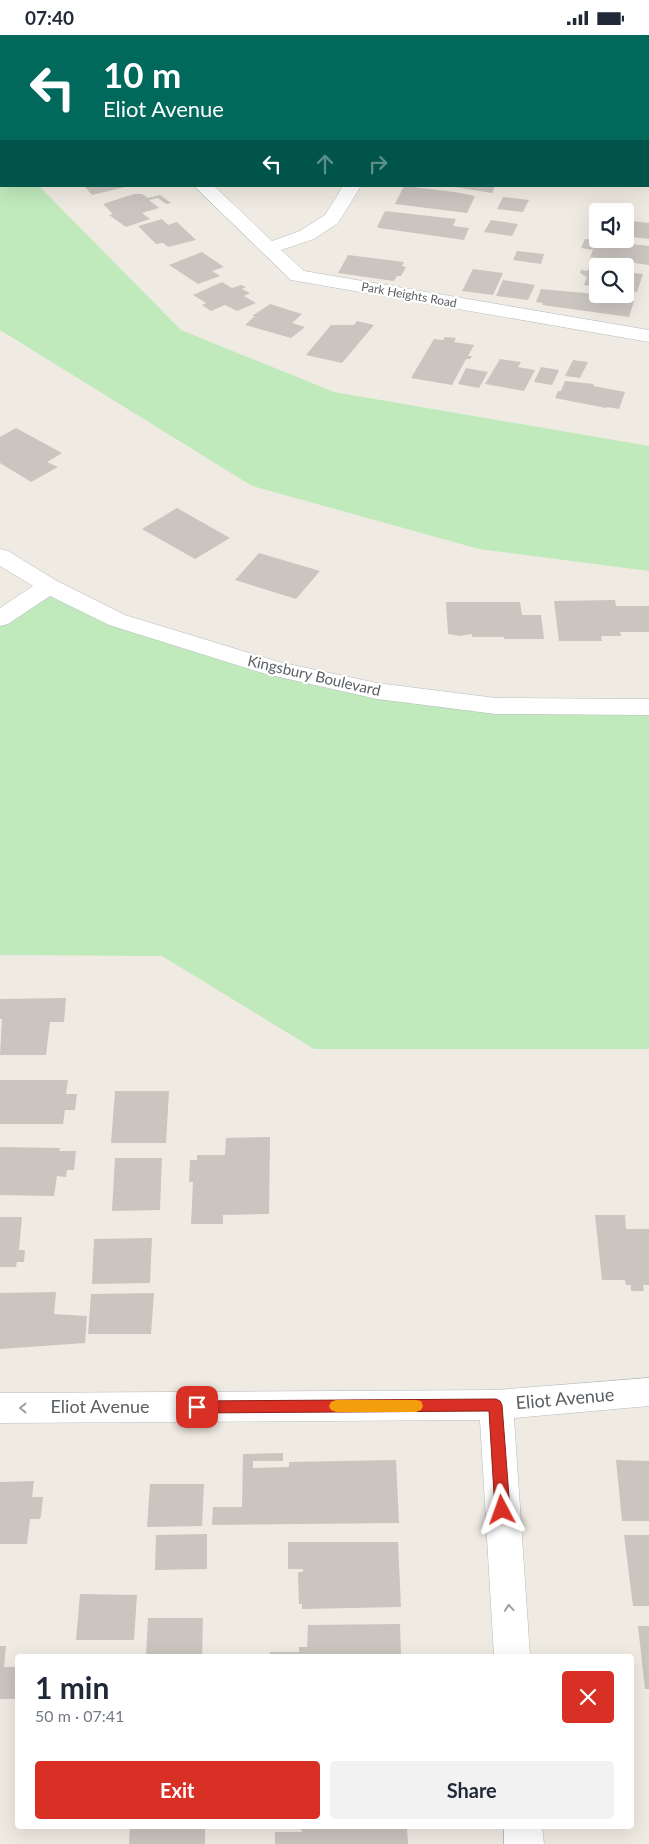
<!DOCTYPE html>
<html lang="en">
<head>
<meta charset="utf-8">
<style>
	body { margin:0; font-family:Lato,sans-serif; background:#f2f2f3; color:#1f2937; height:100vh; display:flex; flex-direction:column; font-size:19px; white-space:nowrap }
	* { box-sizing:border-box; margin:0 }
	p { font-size:16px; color:#747a83 }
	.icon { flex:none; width:28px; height:28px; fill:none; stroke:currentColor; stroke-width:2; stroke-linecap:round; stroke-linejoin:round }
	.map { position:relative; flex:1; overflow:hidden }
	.side { position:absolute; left:15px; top:1619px; width:619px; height:175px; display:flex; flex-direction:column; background:#fff; border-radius:5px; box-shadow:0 5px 20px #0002 }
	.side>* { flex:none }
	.top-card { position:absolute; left:0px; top:0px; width:650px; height:152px; box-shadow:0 5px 20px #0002; background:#00695c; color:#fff; overflow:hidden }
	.controls { position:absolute; left:589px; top:168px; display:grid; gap:10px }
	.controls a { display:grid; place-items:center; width:45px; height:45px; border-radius:5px; background:#fff; box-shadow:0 5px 20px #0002; font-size:25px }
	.pin { position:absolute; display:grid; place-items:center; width:42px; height:42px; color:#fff; margin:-21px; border-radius:10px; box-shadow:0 2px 8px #0006 }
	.me { position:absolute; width:55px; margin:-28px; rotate:356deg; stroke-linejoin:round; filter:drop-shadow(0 0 4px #0008) }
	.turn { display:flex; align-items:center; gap:18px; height:105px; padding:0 20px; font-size:22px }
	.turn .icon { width:65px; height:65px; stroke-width:2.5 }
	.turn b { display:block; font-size:35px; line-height:42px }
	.lanes { display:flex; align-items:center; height:48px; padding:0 20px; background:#0003; justify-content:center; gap:25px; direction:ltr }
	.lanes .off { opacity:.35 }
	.round { display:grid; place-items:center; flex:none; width:52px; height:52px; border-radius:5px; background:#f2f2f3 }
	.headline { display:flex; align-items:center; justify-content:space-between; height:85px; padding:0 20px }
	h1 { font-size:30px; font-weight:700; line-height:38px }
	.action { display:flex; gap:10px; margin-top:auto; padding:10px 20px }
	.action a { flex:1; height:58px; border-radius:5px; background:#d93025; color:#fff; font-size:20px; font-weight:700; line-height:58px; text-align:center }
	.action a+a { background:#f2f2f3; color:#1f2937 }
	.status { display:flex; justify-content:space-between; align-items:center; height:35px; padding:0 25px; background:#fff; direction:ltr }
	.status svg { height:14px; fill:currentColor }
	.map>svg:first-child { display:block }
	.green { fill:#c0eabc }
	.building { fill:#cac5bf }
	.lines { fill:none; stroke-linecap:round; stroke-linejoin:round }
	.minor-casing { stroke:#b5babe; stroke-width:1 }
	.primary-casing { stroke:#ffbc4c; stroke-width:1 }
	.minor { fill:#fff; fill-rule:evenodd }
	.primary { fill:#ffe9a8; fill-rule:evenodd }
	.oneway { stroke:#9da0a3 }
	.route { fill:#d93025; stroke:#8d1f18 }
	.slow { fill:#f59e0b }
	.labels { text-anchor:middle; stroke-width:4.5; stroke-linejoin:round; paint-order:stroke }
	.far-street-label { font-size:12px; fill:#5b6065; stroke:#fff }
	.street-label { font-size:15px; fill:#5b6065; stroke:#fff }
	.near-street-label { font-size:18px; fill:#5b6065; stroke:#fff }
</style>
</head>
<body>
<div class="status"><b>07:40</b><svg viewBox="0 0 49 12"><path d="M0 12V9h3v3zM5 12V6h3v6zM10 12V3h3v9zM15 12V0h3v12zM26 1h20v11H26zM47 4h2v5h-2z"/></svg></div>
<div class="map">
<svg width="649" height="1809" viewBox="0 0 649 1809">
	<rect width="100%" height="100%" fill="#efebe2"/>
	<path class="green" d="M0,111L1,151H39L181,295L334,357L649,411V536L479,514L252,451L0,295Z
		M49,551L117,585L377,656L649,672V1014H314L162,921L0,920V584Z"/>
	<path class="building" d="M84,151H125V152L92,160Z
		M404,151L455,157L475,161L467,178L395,169Z
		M449,151H495L492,158Z
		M134,159H142L148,163L160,160L171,168L166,169L158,163L149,165L159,173L142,178L150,184L126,192L109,180L113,179L103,169Z
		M503,162L529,165L523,177L497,174Z
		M385,176L456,184L453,191L469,193L464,205L379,193L377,192Z
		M162,184L168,190L177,187L196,205L168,212L163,208L156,209L138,191Z
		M491,185L518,189L512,201L484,197Z
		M625,185L649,188V204L625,201Z
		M585,204L649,211V230L590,222L593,215L581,213Z
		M517,216L544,219L541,229L513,225Z
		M202,217L224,232L212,236L220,241L198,249L169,230Z
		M348,220L404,227L402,231L406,232L401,241H397L394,246L338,238Z
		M590,232L598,233V252L584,250L587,242L580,238L581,235L587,236Z
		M473,234L503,238L493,260L462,256Z
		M625,237L643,239L637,257L625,256Z
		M503,245L535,250L528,265L496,261Z
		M222,247L232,253L241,250L246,252L242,254L250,258L244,261L256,268L237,276L225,270L211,276L202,270L206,268L193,260Z
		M541,254L585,258L634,266L629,282L542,270L543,268L536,267Z
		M270,269L302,279L292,288L305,292L291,303L245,290L255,281H252Z
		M357,286L374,290L342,328L306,320L331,290H354Z
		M445,302L456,303L454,307L474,310L468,321H472L470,324H466L452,350L411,343L434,304L443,305Z
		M500,324L521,327L518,332L535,335L524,356L485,349Z
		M573,325L588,327L580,343L565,341Z
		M541,332L559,335L552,350L534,347Z
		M466,333L488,337L479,353L458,349Z
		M565,346L594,349L593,351L625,357L619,374L607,372L606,373L555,363L558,356H561Z
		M16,393L62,418L47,427L58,432L31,447L0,428V402Z
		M177,473L230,503L195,524L142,494Z
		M259,518L320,536L296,564L235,545Z
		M615,565L616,571H649V597H620L621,601H601L602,606H559L554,566Z
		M446,567H520L522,580H541L544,604H504V602H472V599L459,601L448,599Z
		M66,963L64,987H50L46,1020H0L2,984H0V964Z
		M0,1045H68L66,1059H77L75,1075H65L63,1089H0Z
		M115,1056H169L166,1108H111Z
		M270,1102L269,1179L223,1180V1189H191L193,1147H189L190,1125H197V1120H225L226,1103Z
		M0,1112L60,1113L59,1116H76L74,1135H67L66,1142L57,1141L54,1161L0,1160Z
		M115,1123H162L160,1175L112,1176Z
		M595,1180H625L626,1194H649V1250H643L644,1256H631V1250H626L625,1245H602Z
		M0,1182H22L19,1215H25L24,1227H17L16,1232H0Z
		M152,1203L150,1248L92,1249L94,1204Z
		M56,1257L54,1279L87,1281L85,1308L0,1314V1258Z
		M154,1258L151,1299H88L91,1259Z
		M283,1418V1426H253V1433L289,1432V1427L396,1425L399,1488L212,1490L213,1472H242L243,1419Z
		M616,1425L649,1426V1486H622Z
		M34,1446L32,1462H43L41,1481L40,1484H30L27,1509H0V1447Z
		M150,1449H204L202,1491L147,1492Z
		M207,1499V1534L155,1535L156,1500Z
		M624,1500H649V1571H633Z
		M288,1507H398L401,1572L302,1574V1569H299L298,1537H303V1534H288Z
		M80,1559L137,1560L134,1605H76Z
		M148,1583H203L202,1621H146Z
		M400,1589L401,1621H270V1617H299V1612H307L308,1590Z
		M638,1591H649V1654H645Z
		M0,1611H6L4,1632H18V1664H0Z
		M130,1791H205V1809H129Z
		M407,1792L408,1809H275V1797H302L301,1793Z"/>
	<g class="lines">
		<defs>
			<path id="minor" d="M194,151H214L272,206L300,196L325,180L343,151H361L338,188L314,204L281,215L304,236L649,295V307L291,245Z
				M0,514L8,516L57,546L125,580L279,627L377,648L496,663L649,664V680L496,679L377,664L266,639L109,590L50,561L8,589L0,591V573L33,551L0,531Z
				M649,1343V1371L514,1383L530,1621H494L480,1385L0,1388V1358L496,1355Z
				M504,1791H542L544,1809H504Z"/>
			<path id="primary" d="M325,0H351L352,1H326Z"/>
		</defs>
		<use href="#minor" class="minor-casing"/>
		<use href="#primary" class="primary-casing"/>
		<use href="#minor" class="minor"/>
		<use href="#primary" class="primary"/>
	</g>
	<defs><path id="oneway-chevron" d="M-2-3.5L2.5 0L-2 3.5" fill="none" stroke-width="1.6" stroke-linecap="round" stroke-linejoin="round" transform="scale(1.25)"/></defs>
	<g class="oneway">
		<use href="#oneway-chevron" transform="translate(23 1373) rotate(180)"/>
		<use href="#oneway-chevron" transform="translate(509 1573) rotate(-94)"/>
	</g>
	<path class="route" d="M496,1364L500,1366L502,1370L510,1475L507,1480L502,1482L497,1480L495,1475L489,1376L197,1378L192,1376L190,1372L192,1368L197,1366Z"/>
	<path class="slow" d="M336,1365H416L421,1366L423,1371L421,1375L416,1377H336L331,1375L329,1371L331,1367Z"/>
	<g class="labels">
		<g class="far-street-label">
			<text transform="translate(409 260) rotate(10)" y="4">Park Heights Road</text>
		</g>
		<g class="street-label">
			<text transform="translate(314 641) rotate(13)" y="5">Kingsbury Boulevard</text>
		</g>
		<g class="near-street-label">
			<text transform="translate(565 1364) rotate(-5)" y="6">Eliot Avenue</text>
			<text x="100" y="1378">Eliot Avenue</text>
		</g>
	</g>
</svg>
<div class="controls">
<a><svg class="icon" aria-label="sound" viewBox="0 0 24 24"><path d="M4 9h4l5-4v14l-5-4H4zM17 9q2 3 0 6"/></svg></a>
<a><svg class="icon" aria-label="search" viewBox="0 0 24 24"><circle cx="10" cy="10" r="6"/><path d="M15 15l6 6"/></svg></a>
</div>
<div class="pin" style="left:197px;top:1372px;background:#d93025"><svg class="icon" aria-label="arrive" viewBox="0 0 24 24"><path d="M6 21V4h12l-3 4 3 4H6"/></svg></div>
<svg class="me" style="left:502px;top:1475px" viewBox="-20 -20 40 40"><path d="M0-17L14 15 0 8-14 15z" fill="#d93025" stroke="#fff" stroke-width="4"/></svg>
<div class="top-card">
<div class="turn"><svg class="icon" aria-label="left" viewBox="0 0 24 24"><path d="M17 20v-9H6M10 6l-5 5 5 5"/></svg><div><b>10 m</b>Eliot Avenue</div></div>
<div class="lanes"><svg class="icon" aria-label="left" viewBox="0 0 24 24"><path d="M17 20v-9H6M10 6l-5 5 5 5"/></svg><svg class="icon off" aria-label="ahead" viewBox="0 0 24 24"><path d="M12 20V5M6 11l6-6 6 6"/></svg><svg class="icon off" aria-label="right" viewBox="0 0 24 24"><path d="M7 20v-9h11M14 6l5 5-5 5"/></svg></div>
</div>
<section class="side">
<div class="headline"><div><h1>1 min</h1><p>50 m · 07:41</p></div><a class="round" style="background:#d93025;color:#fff"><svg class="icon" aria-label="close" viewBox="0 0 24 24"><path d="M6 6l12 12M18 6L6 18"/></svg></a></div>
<div class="action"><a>Exit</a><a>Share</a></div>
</section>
</div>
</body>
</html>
